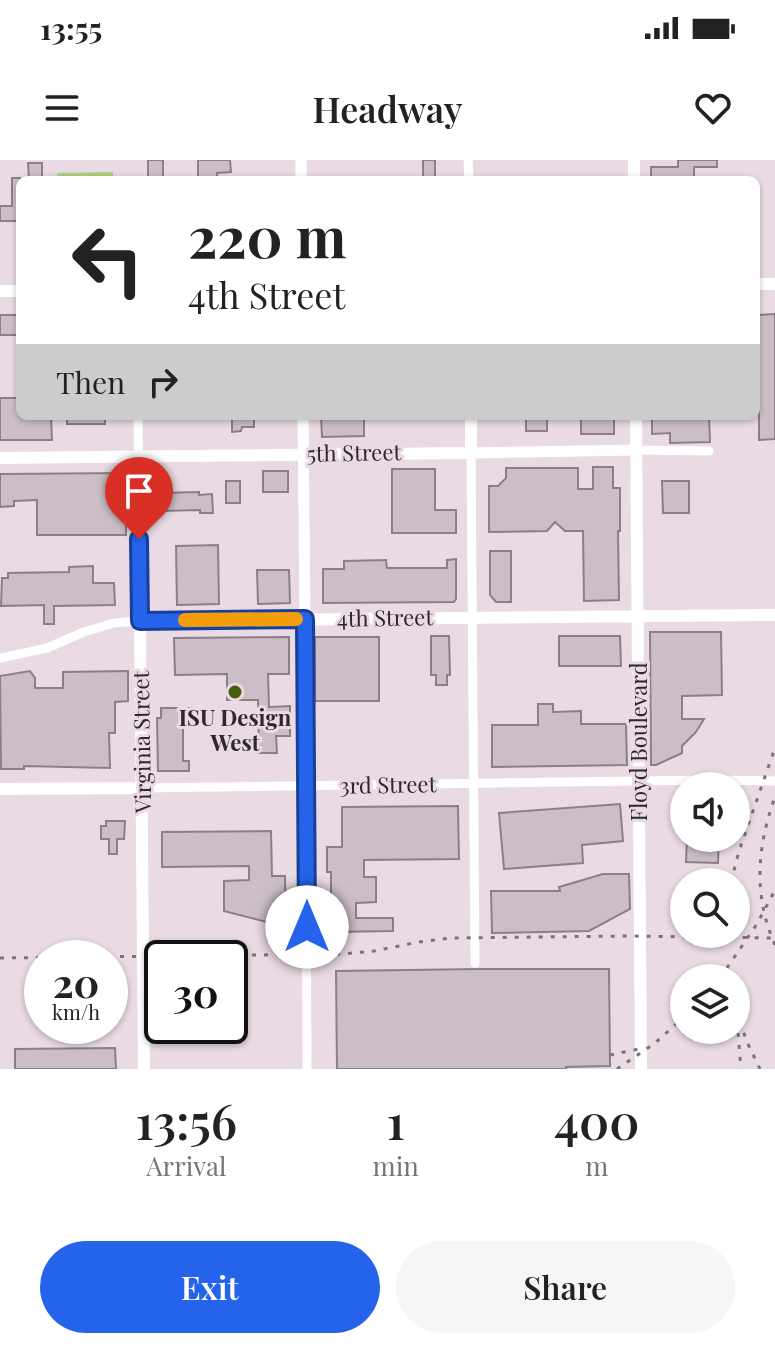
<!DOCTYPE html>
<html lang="en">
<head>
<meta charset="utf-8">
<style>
	body { margin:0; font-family:"Playfair Display",serif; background:#f6f6f6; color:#222; height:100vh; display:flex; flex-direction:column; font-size:30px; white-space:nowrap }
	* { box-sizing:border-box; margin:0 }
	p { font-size:26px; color:#767676 }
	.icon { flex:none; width:44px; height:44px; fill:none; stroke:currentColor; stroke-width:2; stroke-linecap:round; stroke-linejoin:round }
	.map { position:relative; height:909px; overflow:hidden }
	.drawer { display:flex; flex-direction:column; background:#fff; flex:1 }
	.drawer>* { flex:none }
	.banner { position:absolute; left:16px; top:16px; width:744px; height:244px; border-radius:12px; box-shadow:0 2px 6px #0004; background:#fff; color:#222; overflow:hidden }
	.buttons { position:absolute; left:670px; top:612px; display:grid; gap:16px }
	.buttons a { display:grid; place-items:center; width:80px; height:80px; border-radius:50%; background:#fff; box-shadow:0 2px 6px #0004; font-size:40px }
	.speed { position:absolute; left:24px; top:780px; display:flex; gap:16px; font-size:40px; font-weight:700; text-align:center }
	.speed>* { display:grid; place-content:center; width:104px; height:104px; border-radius:50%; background:#fff; box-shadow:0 2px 6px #0004; line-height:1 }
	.speed small { font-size:20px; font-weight:400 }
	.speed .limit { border:4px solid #111; border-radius:12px; background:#fff; color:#111 }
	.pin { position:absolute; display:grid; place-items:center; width:68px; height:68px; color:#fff; margin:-82px -34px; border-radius:50% 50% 50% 0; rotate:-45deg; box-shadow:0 0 8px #0007 }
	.pin .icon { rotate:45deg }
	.me { position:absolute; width:88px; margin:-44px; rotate:0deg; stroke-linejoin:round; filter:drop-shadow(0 0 6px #0008) }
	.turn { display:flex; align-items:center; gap:28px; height:168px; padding:0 40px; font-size:36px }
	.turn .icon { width:104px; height:104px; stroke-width:2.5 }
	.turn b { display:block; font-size:56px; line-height:68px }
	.then { display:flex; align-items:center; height:76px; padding:0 40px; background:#0003; gap:16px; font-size:30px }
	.eta { display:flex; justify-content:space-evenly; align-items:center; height:136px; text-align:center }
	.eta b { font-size:48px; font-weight:600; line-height:56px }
	.cta { display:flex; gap:16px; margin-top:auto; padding:16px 40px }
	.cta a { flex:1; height:92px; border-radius:48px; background:#2563eb; color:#fff; font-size:32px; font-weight:600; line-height:92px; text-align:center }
	.cta a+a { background:#f6f6f6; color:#222 }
	.status { display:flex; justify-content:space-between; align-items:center; height:56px; padding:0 40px; background:#fff; direction:ltr }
	.status svg { height:22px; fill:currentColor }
	header { display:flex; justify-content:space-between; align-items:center; height:104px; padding:0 40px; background:#fff; font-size:36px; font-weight:600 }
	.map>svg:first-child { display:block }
	.green { fill:#afd17e }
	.building { fill:#ccbec7; stroke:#8c7f87; stroke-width:2 }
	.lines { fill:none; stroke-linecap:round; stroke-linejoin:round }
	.minor { stroke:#fff; stroke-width:9 }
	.tertiary { stroke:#fff; stroke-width:11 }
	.secondary { stroke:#fff; stroke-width:12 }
	.rail { stroke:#7c7379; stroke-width:3; stroke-dasharray:4 8; stroke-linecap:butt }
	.route-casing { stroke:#184099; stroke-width:20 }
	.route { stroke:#2563eb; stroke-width:14 }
	.slow { stroke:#f59e0b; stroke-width:14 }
	.poi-dot { fill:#466010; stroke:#e9dae3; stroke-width:3 }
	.labels { text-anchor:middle; stroke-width:6; stroke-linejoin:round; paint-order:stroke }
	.street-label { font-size:22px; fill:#2e282c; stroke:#e9dae3 }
	.poi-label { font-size:22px; font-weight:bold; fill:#2e282c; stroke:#e9dae3 }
</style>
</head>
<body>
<div class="status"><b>13:55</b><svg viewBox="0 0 49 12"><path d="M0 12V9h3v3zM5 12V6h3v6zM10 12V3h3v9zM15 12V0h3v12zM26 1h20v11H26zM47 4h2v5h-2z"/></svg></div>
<header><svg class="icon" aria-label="menu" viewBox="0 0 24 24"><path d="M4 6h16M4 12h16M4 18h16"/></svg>Headway<svg class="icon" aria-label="heart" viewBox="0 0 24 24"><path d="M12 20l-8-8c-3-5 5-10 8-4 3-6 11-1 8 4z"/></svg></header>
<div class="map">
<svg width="775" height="909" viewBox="0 0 775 909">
	<rect width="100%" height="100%" fill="#e9dae3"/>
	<path class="green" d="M113,12V20H57V13Z"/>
	<path class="building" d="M148,0H163V20H148Z
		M198,0H230L231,12L217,13V20H198Z
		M423,0H435V20H423Z
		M678,0H717V7H694V20H651V7H678Z
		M28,3H42V20H29Z
		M12,18H20V61H0V46H12Z
		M775,154V279L759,280V155Z
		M0,155H20V175H0Z
		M0,238H20V256H51L52,280H0Z
		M67,256H105V264H67Z
		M232,256H254V267H242L241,271L232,272Z
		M321,256H364V276L322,277Z
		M526,256H547V271H526Z
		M581,256H614V274H581Z
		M652,256H709L710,282L670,283V273L652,274Z
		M593,307H613V328H620V371H618L619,440L584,441L583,371H565L555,362L547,371L489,372V326H498L506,318V308H578V329H593Z
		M392,309H435V350H456V373H392Z
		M263,311H288V332H263Z
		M126,313V375H37V340L14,341V346L0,347V314Z
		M226,321H240V343H226Z
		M662,321H689V353H663Z
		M199,332V335L212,334L213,353H200V350L162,351V348H157V337H162L161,333Z
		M218,385L219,444L177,445L176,386Z
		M490,391H511V442H496L490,435Z
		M456,399V439L454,442L323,443V409H344V401L386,400L387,408H447V400Z
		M93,406V423H114L115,445L54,446V464H44V445L1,446L2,418H8V413L69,412V407Z
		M257,410H289L290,443L258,444Z
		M650,472H721L722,535L682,536V559H704L696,572L682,586V593L656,605H651Z
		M431,476H449L450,515H447V525H436V515H431Z
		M559,476H620L621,506H559Z
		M289,477V514H268L269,547L290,546V576H276L277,593H259L258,540H227V514L175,515L174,478Z
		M315,477H379V541H315Z
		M30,511L35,518V528H63V512L128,511V541L115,542V573H109L110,608L24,606V609H1L0,516Z
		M538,544H553V552L581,551V564H626L627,605L492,607V565H538Z
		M161,548H192V558H183V601H189V611H158L157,558H161Z
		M620,644L623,681L582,685L583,703L504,709L499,653Z
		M458,646L459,699L364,700V717H376V742L356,743V758H393V771L331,772V712H327V687H342V647Z
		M106,661H125L124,679H117V694H109V679H101V666H106Z
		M271,671L272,716H285L286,767L224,751V721L249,720V706L162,707V672Z
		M687,678H719L718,703L686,702Z
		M603,714H629L630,749L589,771L492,773L491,731H560L559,727Z
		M479,809H609L610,906L566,907V909H337L336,811Z
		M115,888L116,909H15V889Z"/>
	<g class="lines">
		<path class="minor" d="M468,0L469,20
			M637,290L709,291
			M471,293L475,803
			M305,459L307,909
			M0,498L47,488L84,472L114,463L140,461L138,256
			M142,628L708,620L775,621"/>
		<path class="tertiary" d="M301,0V20
			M303,256L305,459
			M471,293L637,290"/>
		<path class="secondary" d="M634,0V20
			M756,124H775
			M0,131H20
			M636,256L641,909
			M0,298L471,293V256
			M0,629L142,628
			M144,909L140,461L775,455"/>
		<path class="rail" d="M731,722L739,691L775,588
			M775,785C753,735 757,687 775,637
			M0,798L342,794L374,791L419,782L451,778L626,776L775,778
			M720,818L757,764L775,730
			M736,850L747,882L760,909
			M738,873L741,909
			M610,895L639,889
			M617,909L655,883L684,857"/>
	</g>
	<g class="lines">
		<defs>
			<path id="route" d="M139,379L140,461L305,459L307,767"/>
		</defs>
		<use href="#route" class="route-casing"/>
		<use href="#route" class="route"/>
		<path class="slow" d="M185,460L296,459"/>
	</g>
	<circle class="poi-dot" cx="235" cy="532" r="8"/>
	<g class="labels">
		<g class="street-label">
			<text transform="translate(354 293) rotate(-1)" y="8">5th Street</text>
			<text transform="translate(385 458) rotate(-1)" y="8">4th Street</text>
			<text transform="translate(142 582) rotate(-91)" y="8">Virginia Street</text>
			<text transform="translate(639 582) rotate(-90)" y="8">Floyd Boulevard</text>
			<text transform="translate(388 625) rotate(-1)" y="8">3rd Street</text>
		</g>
		<g class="poi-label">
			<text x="235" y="566">ISU Design<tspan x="235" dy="25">West</tspan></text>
		</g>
	</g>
</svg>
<div class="buttons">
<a><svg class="icon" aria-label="sound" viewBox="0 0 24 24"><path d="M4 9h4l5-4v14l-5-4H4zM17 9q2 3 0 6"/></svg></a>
<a><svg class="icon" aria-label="search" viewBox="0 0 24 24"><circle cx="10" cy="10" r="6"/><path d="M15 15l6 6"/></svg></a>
<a><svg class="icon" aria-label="layers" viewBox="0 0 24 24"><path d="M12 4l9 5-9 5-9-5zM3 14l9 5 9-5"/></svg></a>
</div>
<div class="speed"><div>20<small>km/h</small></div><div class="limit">30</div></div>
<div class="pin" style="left:139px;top:379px;background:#d93025"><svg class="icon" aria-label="arrive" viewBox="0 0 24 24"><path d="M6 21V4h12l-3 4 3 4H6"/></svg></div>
<svg class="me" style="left:307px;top:767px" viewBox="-20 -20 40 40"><circle r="19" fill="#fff"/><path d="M0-13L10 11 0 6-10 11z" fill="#2563eb"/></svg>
<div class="banner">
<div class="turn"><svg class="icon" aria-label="left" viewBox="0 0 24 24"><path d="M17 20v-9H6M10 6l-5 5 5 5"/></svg><div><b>220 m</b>4th Street</div></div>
<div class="then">Then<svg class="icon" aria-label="right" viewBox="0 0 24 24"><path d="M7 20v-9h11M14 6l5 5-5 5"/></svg></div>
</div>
</div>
<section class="drawer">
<div class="eta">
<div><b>13:56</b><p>Arrival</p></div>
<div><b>1</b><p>min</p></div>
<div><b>400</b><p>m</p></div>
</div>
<div class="cta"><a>Exit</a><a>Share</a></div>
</section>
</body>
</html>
